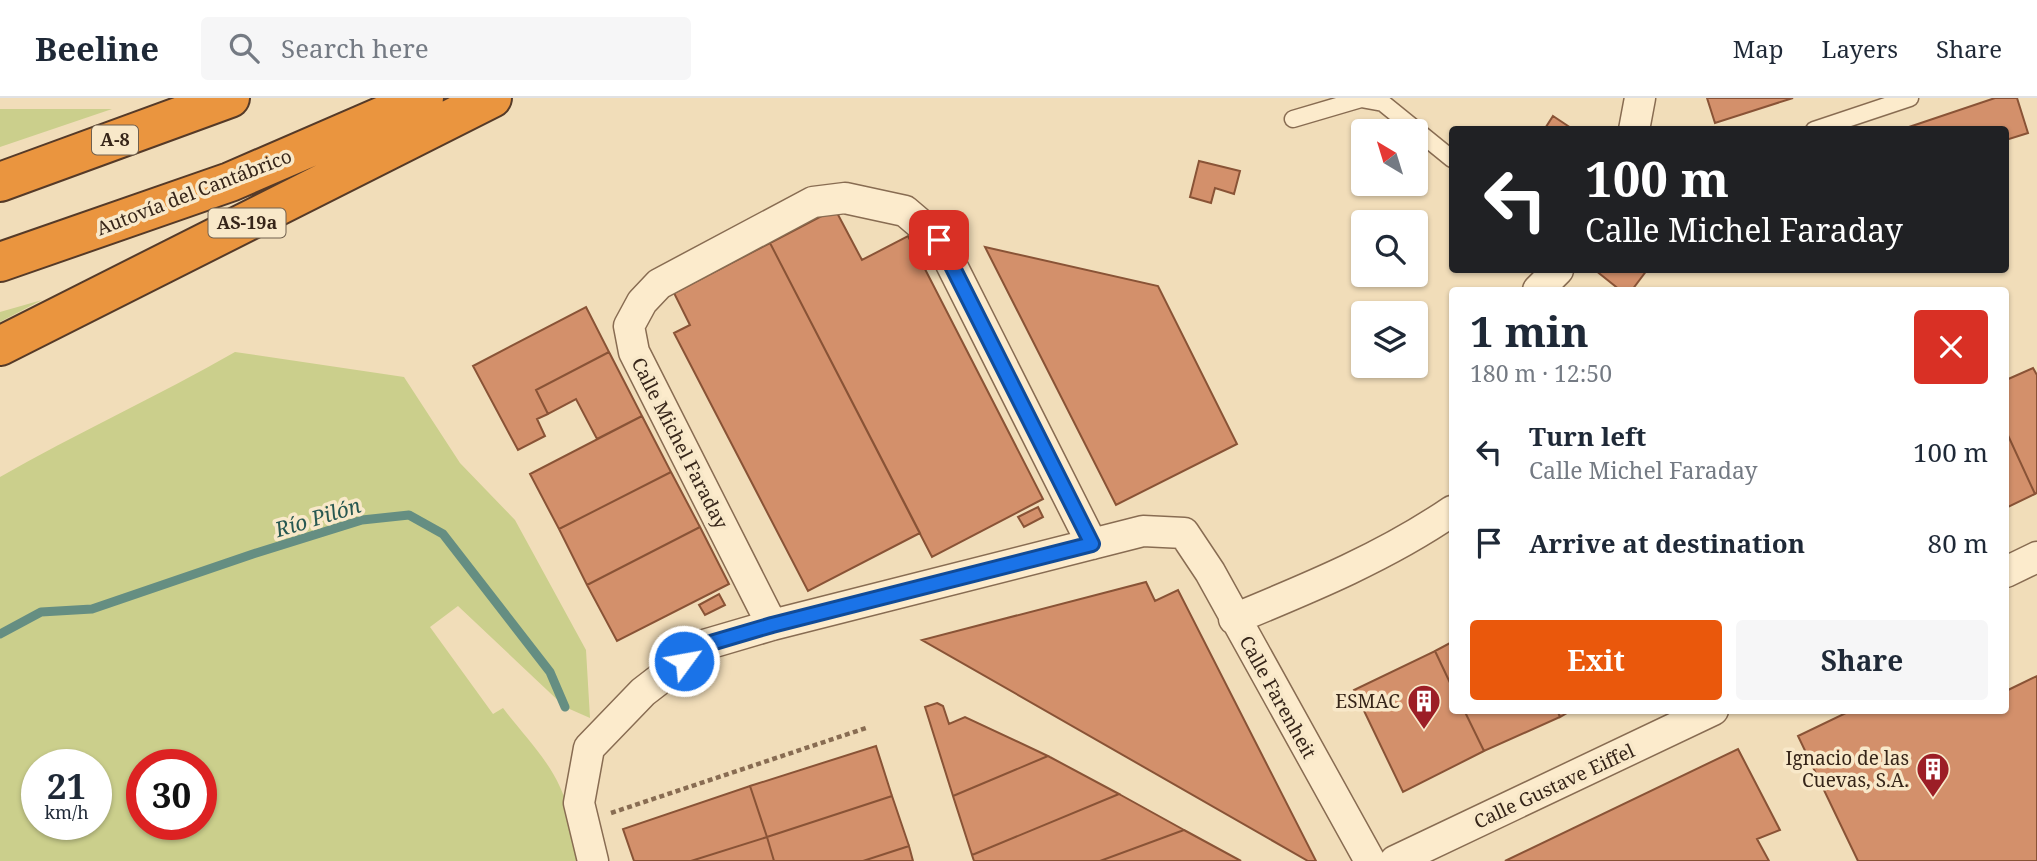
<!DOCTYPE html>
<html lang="en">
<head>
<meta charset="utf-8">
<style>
	body { margin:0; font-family:"Noto Serif",serif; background:#f6f6f7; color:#1f2937; height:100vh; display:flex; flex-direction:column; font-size:26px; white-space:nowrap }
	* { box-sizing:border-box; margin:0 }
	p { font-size:23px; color:#747a83 }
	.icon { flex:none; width:38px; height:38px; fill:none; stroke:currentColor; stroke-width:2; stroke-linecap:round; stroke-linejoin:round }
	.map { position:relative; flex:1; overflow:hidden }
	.drawer { position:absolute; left:1449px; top:189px; width:560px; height:427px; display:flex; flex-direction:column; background:#fff; border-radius:7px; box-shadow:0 2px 5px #0004 }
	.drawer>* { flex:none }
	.banner { position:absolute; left:1449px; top:28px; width:560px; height:147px; border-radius:7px; box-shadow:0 2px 5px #0004; background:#202124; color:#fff; overflow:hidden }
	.needle { width:46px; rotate:322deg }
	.buttons { position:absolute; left:1351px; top:21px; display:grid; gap:14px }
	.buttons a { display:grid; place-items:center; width:77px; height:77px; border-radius:7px; background:#fff; box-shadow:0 2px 5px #0004; font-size:35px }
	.speed { position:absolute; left:21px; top:651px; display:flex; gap:14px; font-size:35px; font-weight:700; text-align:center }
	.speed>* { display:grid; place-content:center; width:91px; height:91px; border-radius:50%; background:#fff; box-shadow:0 2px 5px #0004; line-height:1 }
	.speed small { font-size:18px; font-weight:400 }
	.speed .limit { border:10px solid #d22; background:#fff; color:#111 }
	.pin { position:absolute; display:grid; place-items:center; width:60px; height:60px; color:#fff; margin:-30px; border-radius:14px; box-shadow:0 4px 10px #0006 }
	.me { position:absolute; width:77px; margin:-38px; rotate:58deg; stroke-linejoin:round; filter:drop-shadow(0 0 5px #0008) }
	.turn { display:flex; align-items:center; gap:24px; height:147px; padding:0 21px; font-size:32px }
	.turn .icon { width:91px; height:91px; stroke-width:2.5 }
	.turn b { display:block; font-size:49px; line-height:60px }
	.round { display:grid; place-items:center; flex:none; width:74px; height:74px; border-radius:7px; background:#f6f6f7 }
	.head { display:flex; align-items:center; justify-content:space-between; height:119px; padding:0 21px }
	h1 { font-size:42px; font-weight:700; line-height:52px }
	.cta { display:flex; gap:14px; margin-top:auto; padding:14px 21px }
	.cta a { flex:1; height:80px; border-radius:7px; background:#ea580c; color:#fff; font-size:28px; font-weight:700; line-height:80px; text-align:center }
	.cta a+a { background:#f6f6f7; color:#1f2937 }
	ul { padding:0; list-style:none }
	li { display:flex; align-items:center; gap:21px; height:91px; padding:0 21px }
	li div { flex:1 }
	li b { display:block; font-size:26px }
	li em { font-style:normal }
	header { display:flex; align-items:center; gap:42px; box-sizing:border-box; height:98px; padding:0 35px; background:#fff; border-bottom:2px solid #e0e1e3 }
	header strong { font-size:33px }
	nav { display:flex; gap:38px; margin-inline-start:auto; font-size:24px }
	.search { width:490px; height:63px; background:#f6f6f7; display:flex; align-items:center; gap:18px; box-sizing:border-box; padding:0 24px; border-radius:7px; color:#747a83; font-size:26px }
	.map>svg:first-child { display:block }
	.green { fill:#cbcf8c; fill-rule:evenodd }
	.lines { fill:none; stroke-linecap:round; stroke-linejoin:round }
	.stream { stroke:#658e82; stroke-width:9 }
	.building { fill:#d3906b; stroke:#895336; stroke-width:2 }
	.lane-casing { stroke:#886c52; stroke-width:19 }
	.street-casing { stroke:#886c52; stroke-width:33 }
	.highway-casing { stroke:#553a28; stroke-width:42 }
	.path { stroke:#886c52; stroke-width:4.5; stroke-dasharray:5 3.5; stroke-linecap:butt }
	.lane { stroke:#fcebcc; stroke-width:16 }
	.street { stroke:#fcebcc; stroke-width:30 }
	.highway { stroke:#ea953f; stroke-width:38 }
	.route-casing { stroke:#114b97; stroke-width:18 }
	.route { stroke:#1a73e8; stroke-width:12 }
	.labels { text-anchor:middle; stroke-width:7; stroke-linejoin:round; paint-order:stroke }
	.shield { fill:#f8e8c9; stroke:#70604e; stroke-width:2 }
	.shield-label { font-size:18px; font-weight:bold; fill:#362519 }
	.street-label { font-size:19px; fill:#362519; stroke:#f8e8c9 }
	.poi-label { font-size:19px; fill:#362519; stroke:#f8e8c9; text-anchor:end }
	.water-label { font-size:21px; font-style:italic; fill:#275751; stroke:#f8e8c9 }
</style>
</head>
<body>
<header>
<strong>Beeline</strong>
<div class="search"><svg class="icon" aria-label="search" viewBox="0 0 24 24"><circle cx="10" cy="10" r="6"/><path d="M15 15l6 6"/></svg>Search here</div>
<nav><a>Map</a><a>Layers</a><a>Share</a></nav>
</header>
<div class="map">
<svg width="2037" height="763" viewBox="0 0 2037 763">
	<rect width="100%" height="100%" fill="#f1ddb9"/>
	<path class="green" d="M0,11H112L0,49Z
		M42,202L0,224V214Z
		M235,254L404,279L460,365L515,422L586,552L590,620L565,609L458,508L430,529L493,616L503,610C522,635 547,660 560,689C571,712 574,739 580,763H0V379C77,335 158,298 235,254ZM37,667H96V726H37ZM142,667H201V726H142Z"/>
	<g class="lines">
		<path class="stream" d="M0,536L41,514L92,511L253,456L362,422L409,417L443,436L550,574L565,609"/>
	</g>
	<path class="building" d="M1707,0H1793L1715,25Z
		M1995,0H2017L2028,35L2006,42V32H1900Z
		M1553,18L1574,32H1544Z
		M1199,63L1240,73L1234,96L1215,90L1211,105L1190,99Z
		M835,111L862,162L908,138L1043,401L932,459L770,145Z
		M770,145L920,435L808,493L674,235L690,227L674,195Z
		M985,149L1158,188L1237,346L1116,407Z
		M1595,172H1647L1632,192H1620Z
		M586,209L609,254L536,292L548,316L537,321L545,338L518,352L473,268Z
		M609,254L642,318L597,341L576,301L548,316L536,292Z
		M2033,270L2037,277V395L2035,396L2006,333V282Z
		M642,318L671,374L559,431L530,376Z
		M2006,333L2035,396L2006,410Z
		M671,374L700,429L587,487L559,431Z
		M1038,409L1043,419L1024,429L1018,419Z
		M700,429L729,486L617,543L587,487Z
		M1146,484L1155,503L1178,492L1316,763H1308L922,542Z
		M719,496L725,507L705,517L699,507Z
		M1452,544V589L1435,553Z
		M1435,553L1452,589V612H1464L1484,653L1403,694L1354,592Z
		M2037,578V763H1858L1798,638L1852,612H2006V593Z
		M937,605L943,608L949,626L965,619L1048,658L953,698L925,609Z
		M1464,612H1557L1560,619L1484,653Z
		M1557,612H1572L1560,619Z
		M876,648L892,698L767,739L750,688Z
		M1738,651L1780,732L1757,741L1769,763H1505Z
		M1048,658L1119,696L972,757L953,698Z
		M750,688L767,739L691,763H634L623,731Z
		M1119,696L1184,732L1100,763H974L972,757Z
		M892,698L909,748L863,763H774L767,739Z
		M1184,732L1241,763H1100Z
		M767,739L774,763H691Z
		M909,748L913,763H863Z"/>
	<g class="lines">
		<defs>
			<path id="lane" d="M1293,21L1361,1L1383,5L1452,61
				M1814,32L1910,0"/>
			<path id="street" d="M1634,32L1640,0
				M1538,192L1558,172
				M2006,474L2037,459
				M1234,521C1309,490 1385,459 1452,413
				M772,527L634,254L629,228L642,204L659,186L813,104L845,100L905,113L939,142L1092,446
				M593,763L579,705L589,650L643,594L704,547L772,527L1143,433L1184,435L1210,474L1370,763
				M1395,763L1713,612"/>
			<path id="highway" d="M0,84L230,0
				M0,164L230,84L424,0
				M0,248L492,0"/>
		</defs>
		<use href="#lane" class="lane-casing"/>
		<use href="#street" class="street-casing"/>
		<use href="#highway" class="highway-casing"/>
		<path class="path" d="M611,715L869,629"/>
		<use href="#lane" class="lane"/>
		<use href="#street" class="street"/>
		<use href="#highway" class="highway"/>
	</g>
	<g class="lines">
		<defs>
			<path id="route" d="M684,563L704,547L772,527L1092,446L939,142"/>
		</defs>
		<use href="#route" class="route-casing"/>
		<use href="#route" class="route"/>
	</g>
	<defs>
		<symbol id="building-pin" viewBox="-11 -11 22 30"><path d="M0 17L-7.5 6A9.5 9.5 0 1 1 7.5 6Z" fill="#9c1e26" stroke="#f8e8c9"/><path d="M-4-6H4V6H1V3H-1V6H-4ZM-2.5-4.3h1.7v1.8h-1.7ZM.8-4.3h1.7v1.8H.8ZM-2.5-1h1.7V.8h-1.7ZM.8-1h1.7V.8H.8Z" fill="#fff"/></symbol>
	</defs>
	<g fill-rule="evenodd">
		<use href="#building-pin" x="1405" y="584" width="38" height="52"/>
		<use href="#building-pin" x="1914" y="652" width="38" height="52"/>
	</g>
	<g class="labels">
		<g class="shield">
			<rect x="92" y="27.5" width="46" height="29" rx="5"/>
			<rect x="208.5" y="110.5" width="77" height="29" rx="5"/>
		</g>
		<g class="shield-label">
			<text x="115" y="48">A-8</text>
			<text x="247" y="131">AS-19a</text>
		</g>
		<g class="street-label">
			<text transform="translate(194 94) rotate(-21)" y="7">Autovía del Cantábrico</text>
			<text transform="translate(680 345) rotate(63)" y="7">Calle Michel Faraday</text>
			<text transform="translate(1278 599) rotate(61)" y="7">Calle Farenheit</text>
			<text transform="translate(1554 688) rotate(-25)" y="7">Calle Gustave Eiffel</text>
		</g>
		<g class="poi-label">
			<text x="1400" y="610">ESMAC</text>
			<text x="1909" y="667">Ignacio de las<tspan x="1909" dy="22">Cuevas, S.A.</tspan></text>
		</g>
		<g class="water-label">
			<text transform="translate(318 420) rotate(-17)" y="7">Río Pilón</text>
		</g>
	</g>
</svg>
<div class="buttons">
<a><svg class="needle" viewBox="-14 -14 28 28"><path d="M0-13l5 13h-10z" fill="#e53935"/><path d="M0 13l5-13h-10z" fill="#747a83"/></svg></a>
<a><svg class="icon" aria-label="search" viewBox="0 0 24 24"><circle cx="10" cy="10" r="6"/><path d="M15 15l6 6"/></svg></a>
<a><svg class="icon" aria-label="layers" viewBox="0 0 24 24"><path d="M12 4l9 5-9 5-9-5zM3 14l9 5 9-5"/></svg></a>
</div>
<div class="speed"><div>21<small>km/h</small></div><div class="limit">30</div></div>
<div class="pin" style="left:939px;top:142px;background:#d93025"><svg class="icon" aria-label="arrive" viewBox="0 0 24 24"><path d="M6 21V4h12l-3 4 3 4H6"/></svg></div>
<svg class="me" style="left:684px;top:563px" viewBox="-20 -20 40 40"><circle r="17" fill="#1a73e8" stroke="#fff" stroke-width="3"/><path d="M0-11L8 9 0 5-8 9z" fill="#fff"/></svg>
<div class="banner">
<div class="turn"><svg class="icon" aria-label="left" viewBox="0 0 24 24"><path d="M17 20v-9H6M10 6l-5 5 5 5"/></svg><div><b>100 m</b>Calle Michel Faraday</div></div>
</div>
<section class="drawer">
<div class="head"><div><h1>1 min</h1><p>180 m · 12:50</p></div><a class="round" style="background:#d93025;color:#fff"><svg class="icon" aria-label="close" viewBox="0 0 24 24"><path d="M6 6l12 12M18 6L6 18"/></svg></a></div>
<ul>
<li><svg class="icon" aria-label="left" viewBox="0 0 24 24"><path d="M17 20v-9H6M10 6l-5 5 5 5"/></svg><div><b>Turn left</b><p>Calle Michel Faraday</p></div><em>100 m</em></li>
<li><svg class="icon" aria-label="arrive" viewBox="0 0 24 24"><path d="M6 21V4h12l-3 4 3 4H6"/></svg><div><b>Arrive at destination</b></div><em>80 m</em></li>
</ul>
<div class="cta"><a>Exit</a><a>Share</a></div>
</section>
</div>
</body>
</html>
